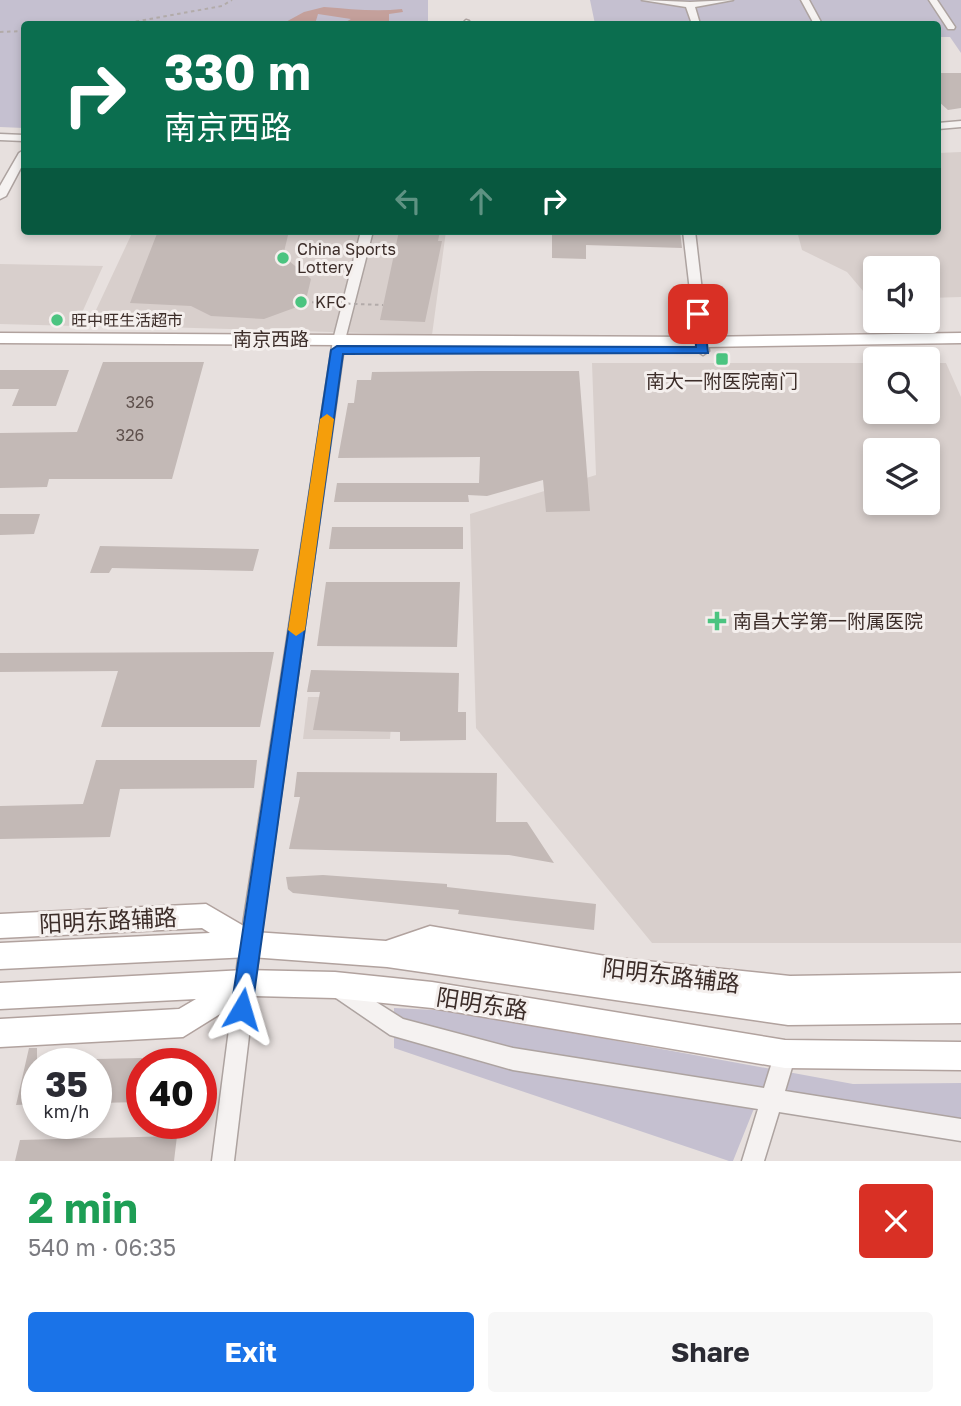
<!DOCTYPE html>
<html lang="en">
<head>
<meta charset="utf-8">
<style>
	body { margin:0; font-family:"Golos Text","Noto Sans SC",sans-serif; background:#f7f7f7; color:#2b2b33; height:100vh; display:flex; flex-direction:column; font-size:26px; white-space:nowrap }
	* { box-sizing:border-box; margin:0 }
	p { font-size:23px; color:#7c7c81 }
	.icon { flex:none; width:38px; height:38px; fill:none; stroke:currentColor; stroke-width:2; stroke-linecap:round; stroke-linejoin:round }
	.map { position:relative; height:1161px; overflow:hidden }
	.drawer { display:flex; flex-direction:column; background:#fff; flex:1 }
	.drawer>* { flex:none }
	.hud { position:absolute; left:21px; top:21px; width:920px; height:214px; border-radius:7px; box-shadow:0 4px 10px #0003; background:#0b6e4f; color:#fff; overflow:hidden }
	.controls { position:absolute; left:863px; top:256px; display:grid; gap:14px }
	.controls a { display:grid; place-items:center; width:77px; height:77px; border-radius:7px; background:#fff; box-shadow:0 4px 10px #0003; font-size:35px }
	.speed { position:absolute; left:21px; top:1048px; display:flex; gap:14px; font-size:35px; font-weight:700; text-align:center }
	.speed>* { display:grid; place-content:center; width:91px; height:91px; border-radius:50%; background:#fff; box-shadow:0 4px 10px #0003; line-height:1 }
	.speed small { font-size:18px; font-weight:400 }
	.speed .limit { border:10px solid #d22; background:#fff; color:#111 }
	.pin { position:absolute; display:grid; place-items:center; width:60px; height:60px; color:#fff; margin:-30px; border-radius:14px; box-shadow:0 4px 10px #0006 }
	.me { position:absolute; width:77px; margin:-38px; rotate:7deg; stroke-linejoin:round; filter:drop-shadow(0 0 5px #0008) }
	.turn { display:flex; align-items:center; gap:24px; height:147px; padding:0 28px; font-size:32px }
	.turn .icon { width:91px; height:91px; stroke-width:2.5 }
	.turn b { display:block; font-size:49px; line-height:60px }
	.lanes { display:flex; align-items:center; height:66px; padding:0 28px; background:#0003; justify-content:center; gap:35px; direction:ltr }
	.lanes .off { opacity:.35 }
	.round { display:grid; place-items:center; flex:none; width:74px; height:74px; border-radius:7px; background:#f7f7f7 }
	.headline { display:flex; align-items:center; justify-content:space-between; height:119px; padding:0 28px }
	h1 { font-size:42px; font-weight:700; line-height:52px; color:#1e9e55 }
	.cta { display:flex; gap:14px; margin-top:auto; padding:14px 28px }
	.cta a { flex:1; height:80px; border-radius:7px; background:#1a73e8; color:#fff; font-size:28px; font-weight:700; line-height:80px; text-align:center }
	.cta a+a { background:#f7f7f7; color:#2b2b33 }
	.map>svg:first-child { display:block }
	.built { fill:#d8cfcc; fill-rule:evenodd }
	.green { fill:#c5c0d0 }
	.water { fill:#c4a09b }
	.building { fill:#c3b9b6 }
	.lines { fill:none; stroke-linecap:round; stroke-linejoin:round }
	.minor-casing { stroke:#ada3a0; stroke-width:3 }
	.major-casing { stroke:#b1a29e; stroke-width:3 }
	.path { stroke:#b2aba9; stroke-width:2; stroke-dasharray:3.5 3.5; stroke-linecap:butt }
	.minor { fill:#f5f2f1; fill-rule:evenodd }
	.major { fill:#fff; fill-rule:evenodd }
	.path-bridge { stroke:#b2aba9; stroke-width:2; stroke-dasharray:3.5 3.5; stroke-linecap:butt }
	.route { fill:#1a73e8; stroke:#114b97; stroke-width:2 }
	.slow { fill:#f59e0b }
	.poi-dot { fill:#4bc480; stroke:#f4efed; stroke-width:2.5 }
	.labels { text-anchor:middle; stroke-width:6; stroke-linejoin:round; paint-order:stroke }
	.far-poi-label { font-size:16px; fill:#3c2d29; stroke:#f4efed; text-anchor:start }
	.number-label { font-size:16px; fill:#5e504c }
	.street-label { font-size:19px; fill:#3c2d29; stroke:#f4efed }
	.poi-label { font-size:19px; fill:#3c2d29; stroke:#f4efed }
	.near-street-label { font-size:23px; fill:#3c2d29; stroke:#f4efed }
</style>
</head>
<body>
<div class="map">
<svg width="961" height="1161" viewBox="0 0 961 1161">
	<rect width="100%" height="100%" fill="#e7e0de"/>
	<path class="built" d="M961,152V297L928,298V268H875V298H869L847,272L802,250L797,231H938V153Z
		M133,231H446L432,335L89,325Z
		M0,264L103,266L76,326L0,324Z
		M592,363H875V411H928V363H946L961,397V943H652L476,728L470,514L596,475ZM875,450H928V502H875Z
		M308,697H393L390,739H303Z"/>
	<path class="green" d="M0,0H428V22L463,21V24H24V128L0,127Z
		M590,0H961V53L950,37H938V24H595Z
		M394,1008L454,1011L853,1084L961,1083V1124L764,1094L753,1111L733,1161H729L394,1048Z"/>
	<path class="water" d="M324,7C350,9 376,12 402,9L403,12L389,14V24H342L351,19L318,14L315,24H282L304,12Z"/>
	<path class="building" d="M938,73H961V108L948,110L938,101Z
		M158,231H289L283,256L311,279L305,304L264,319L211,316L191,306L130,303Z
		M399,231H440L438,241H442L425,322L380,320Z
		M552,231H680L682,248L586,245V259L552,258Z
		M103,362H204L172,479H49L47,487L0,488V433L77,432Z
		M0,370H69L56,406H12L19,389H0Z
		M479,371H579L590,511L546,512L543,480L487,496L468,495L469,502H334L337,483H479L480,457L338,458L348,403H354L357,380H371L372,372Z
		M0,514H40L34,534L0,535Z
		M332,527H463V549H329Z
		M100,546L259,549L253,571L112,568L109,573H90Z
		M326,582H460L457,647L317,646Z
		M274,652L260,727H101L118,671L0,672V653Z
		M311,670L459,673L458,712H466V740L400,741V732L313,730L320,692H307Z
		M96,760H257L254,788L120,789L110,837L0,839V806L83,804Z
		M297,772L497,773L496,822H527L554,863L509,855L289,849L300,797H294Z
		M323,875L447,884V887L596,904L594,930L458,914L459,910L293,893L288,889L286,877Z
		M29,1048H37V1104L16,1105Z
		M142,1058V1102L96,1103V1059Z
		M177,1136L174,1161H15L20,1140Z"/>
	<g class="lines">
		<defs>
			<path id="minor" d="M642,0L690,2L733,0L695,7L700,24H692L686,7Z
				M801,0H809L822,24H814Z
				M929,0H937L955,27L954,29H948Z
				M466,20L469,21L470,24H462Z
				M961,121V127L938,129V123Z
				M0,134L24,135V141L0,140Z
				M24,150V162L6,196L0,199V186L19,153Z
				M361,231H373L345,340L260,944L234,1161H212L240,944L333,340Z
				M683,231H695L709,351L703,355L697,351Z
				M340,979L403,1019L513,1048L764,1088L777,1046L785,1043L793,1046L796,1054L785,1091L961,1119V1141L779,1112L764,1161H742L758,1109L513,1070L390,1035L333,996L330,989L333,982Z"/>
			<path id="major" d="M0,333L701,337L961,333V343L701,347L0,343Z
				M206,904L254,932L386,941L430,926L617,958L790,976L961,973V1023L788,1025L387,967L250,957L0,969V943L210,933L202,928L0,938V914Z
				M245,970L335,972L432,982L785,1040L961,1042V1070L785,1068L432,1008L335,998L249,996L183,1037L0,1047V1019L179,1009L196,999L0,1009V983Z"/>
		</defs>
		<use href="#minor" class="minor-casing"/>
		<use href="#major" class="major-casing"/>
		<path class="path" d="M122,24L222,6L232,0
			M0,32L24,31"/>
		<use href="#minor" class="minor"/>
		<use href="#major" class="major"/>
		<path class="path-bridge" d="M305,302L383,305"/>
	</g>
	<path class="route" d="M694,311L704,314L708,353L343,354L252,1009L249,1016L242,1019L234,1016L231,1009L331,350L337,346L696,347Z"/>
	<path class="slow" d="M327,414L334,419L305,630L296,636L288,630L320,419Z"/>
	<g class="poi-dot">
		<circle cx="283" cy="258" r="7"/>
		<circle cx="301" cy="302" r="7"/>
		<circle cx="57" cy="320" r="7"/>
		<rect x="715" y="352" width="14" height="14" rx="3.5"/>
		<path d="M713.5 610.5h7v7h7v7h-7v7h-7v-7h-7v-7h7z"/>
	</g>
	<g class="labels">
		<g class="far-poi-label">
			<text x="297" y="255">China Sports<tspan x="297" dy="18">Lottery</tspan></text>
			<text x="315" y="308">KFC</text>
			<text x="71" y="326">旺中旺生活超市</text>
		</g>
		<g class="number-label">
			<text x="140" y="408">326</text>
			<text x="130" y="441">326</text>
		</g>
		<g class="street-label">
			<text x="271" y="346">南京西路</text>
		</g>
		<g class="poi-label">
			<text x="722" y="388">南大一附医院南门</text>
			<text x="733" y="628" text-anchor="start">南昌大学第一附属医院</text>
		</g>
		<g class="near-street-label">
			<text transform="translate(108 921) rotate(-3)" y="8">阳明东路辅路</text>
			<text transform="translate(671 976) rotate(7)" y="8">阳明东路辅路</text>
			<text transform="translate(482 1004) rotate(9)" y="8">阳明东路</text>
		</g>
	</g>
</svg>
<div class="controls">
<a><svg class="icon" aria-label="sound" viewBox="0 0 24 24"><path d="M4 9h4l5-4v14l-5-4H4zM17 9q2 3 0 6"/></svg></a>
<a><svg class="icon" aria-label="search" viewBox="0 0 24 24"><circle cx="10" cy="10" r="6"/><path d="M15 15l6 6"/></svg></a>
<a><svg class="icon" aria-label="layers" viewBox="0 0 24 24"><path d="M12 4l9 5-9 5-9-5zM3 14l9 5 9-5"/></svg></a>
</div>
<div class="speed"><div>35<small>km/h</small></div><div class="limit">40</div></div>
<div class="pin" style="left:698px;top:314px;background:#d93025"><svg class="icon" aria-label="arrive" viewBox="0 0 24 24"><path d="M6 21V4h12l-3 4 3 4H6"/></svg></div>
<svg class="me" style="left:242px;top:1009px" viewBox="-20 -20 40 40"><path d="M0-17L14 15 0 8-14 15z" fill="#1a73e8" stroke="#fff" stroke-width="4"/></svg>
<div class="hud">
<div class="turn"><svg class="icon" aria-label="right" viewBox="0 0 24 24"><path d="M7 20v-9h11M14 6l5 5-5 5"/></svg><div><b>330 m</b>南京西路</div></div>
<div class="lanes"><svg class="icon off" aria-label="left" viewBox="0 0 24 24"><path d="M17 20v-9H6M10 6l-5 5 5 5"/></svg><svg class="icon off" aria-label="ahead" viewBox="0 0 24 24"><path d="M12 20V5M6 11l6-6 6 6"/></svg><svg class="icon" aria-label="right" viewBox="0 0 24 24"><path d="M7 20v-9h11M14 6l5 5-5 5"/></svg></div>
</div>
</div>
<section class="drawer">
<div class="headline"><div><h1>2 min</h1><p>540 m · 06:35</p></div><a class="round" style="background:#d93025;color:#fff"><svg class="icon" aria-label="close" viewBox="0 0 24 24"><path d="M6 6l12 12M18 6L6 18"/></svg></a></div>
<div class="cta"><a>Exit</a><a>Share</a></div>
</section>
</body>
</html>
